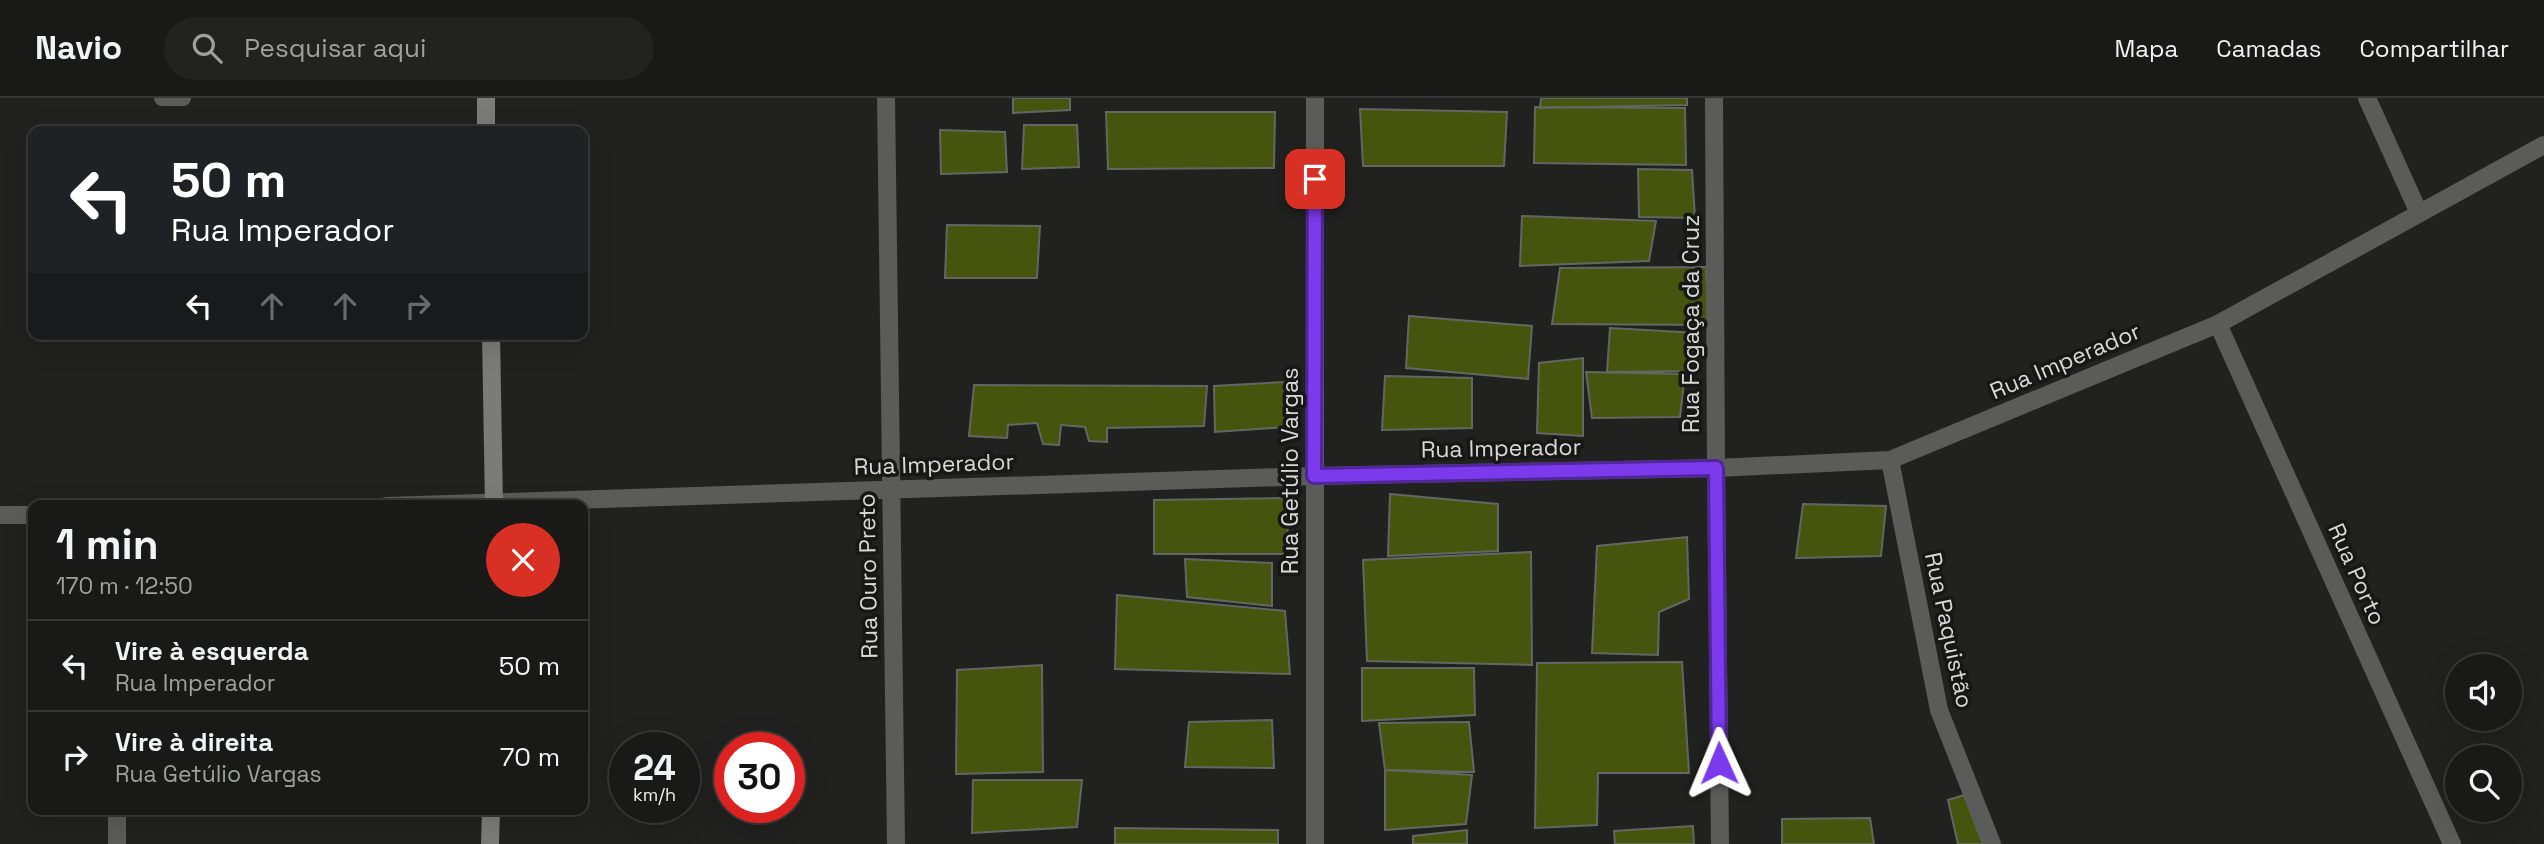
<!DOCTYPE html>
<html lang="pt">
<head>
<meta charset="utf-8">
<style>
	body { margin:0; font-family:"Space Grotesk",sans-serif; background:#222320; color:#f1f3f6; height:100vh; display:flex; flex-direction:column; font-size:26px; white-space:nowrap }
	* { box-sizing:border-box; margin:0 }
	p { font-size:23px; color:#9fa1a1 }
	.icon { flex:none; width:38px; height:38px; fill:none; stroke:currentColor; stroke-width:2; stroke-linecap:round; stroke-linejoin:round }
	.map { position:relative; flex:1; overflow:hidden }
	.drawer { position:absolute; left:28px; top:402px; width:560px; height:315px; display:flex; flex-direction:column; background:#191a17; border-radius:14px; box-shadow:0 7px 28px #0002,0 0 0 2px #373836 }
	.drawer>* { flex:none }
	.top-card { position:absolute; left:28px; top:28px; width:560px; height:214px; border-radius:14px; box-shadow:0 7px 28px #0002,0 0 0 2px #373836; background:#202124; color:#fff; overflow:hidden }
	.controls { position:absolute; left:2445px; top:556px; display:grid; gap:14px }
	.controls a { display:grid; place-items:center; width:77px; height:77px; border-radius:50%; background:#191a17; box-shadow:0 7px 28px #0002,0 0 0 2px #373836; font-size:35px }
	.speed { position:absolute; left:609px; top:634px; display:flex; gap:14px; font-size:35px; font-weight:700; text-align:center }
	.speed>* { display:grid; place-content:center; width:91px; height:91px; border-radius:50%; background:#191a17; box-shadow:0 7px 28px #0002,0 0 0 2px #373836; line-height:1 }
	.speed small { font-size:18px; font-weight:400 }
	.speed .limit { border:10px solid #d22; background:#fff; color:#111 }
	.pin { position:absolute; display:grid; place-items:center; width:60px; height:60px; color:#fff; margin:-30px; border-radius:14px; box-shadow:0 4px 10px #0006 }
	.me { position:absolute; width:77px; margin:-38px; rotate:359deg; stroke-linejoin:round; filter:drop-shadow(0 0 5px #0008) }
	.turn { display:flex; align-items:center; gap:24px; height:147px; padding:0 28px; font-size:32px }
	.turn .icon { width:91px; height:91px; stroke-width:2.5 }
	.turn b { display:block; font-size:49px; line-height:60px }
	.lanes { display:flex; align-items:center; height:66px; padding:0 28px; background:#0003; justify-content:center; gap:35px; direction:ltr }
	.lanes .off { opacity:.35 }
	.round { display:grid; place-items:center; flex:none; width:74px; height:74px; border-radius:37px; background:#222320 }
	.overview { display:flex; align-items:center; justify-content:space-between; height:119px; padding:0 28px }
	h1 { font-size:42px; font-weight:600; line-height:52px }
	ul { padding:0; list-style:none }
	li { display:flex; align-items:center; gap:21px; height:91px; padding:0 28px; border-top:2px solid #373836 }
	li div { flex:1 }
	li b { display:block; font-size:26px }
	li em { font-style:normal }
	header { display:flex; align-items:center; gap:42px; box-sizing:border-box; height:98px; padding:0 35px; background:#191a17; border-bottom:2px solid #373836 }
	header strong { font-size:33px }
	nav { display:flex; gap:38px; margin-inline-start:auto; font-size:24px }
	.search { width:490px; height:63px; background:#222320; display:flex; align-items:center; gap:18px; box-sizing:border-box; padding:0 24px; border-radius:38px; color:#9fa1a1; font-size:26px }
	.map>svg:first-child { display:block }
	.building { fill:#46540d; stroke:#656663; stroke-width:2 }
	.lines { fill:none; stroke-linecap:round; stroke-linejoin:round }
	.lane { stroke:#5b5b5a; stroke-width:16 }
	.street { stroke:#5b5b5a; stroke-width:18 }
	.secondary { stroke:#7b7c79; stroke-width:18 }
	.route-casing { stroke:#51269a; stroke-width:18 }
	.route { stroke:#7c3aed; stroke-width:12 }
	.labels { text-anchor:middle; stroke-width:7; stroke-linejoin:round; paint-order:stroke }
	.street-label { font-size:23px; fill:#d8d8d6; stroke:#171816 }
</style>
</head>
<body>
<header>
<strong>Navio</strong>
<div class="search"><svg class="icon" aria-label="search" viewBox="0 0 24 24"><circle cx="10" cy="10" r="6"/><path d="M15 15l6 6"/></svg>Pesquisar aqui</div>
<nav><a>Mapa</a><a>Camadas</a><a>Compartilhar</a></nav>
</header>
<div class="map">
<svg width="2544" height="746" viewBox="0 0 2544 746">
	<rect width="100%" height="100%" fill="#21221f"/>
	<path class="building" d="M1013,0H1070V12L1013,15Z
		M1541,0H1687V7L1540,10Z
		M1535,9L1685,10L1686,67L1534,65Z
		M1360,11L1507,14L1504,68H1363Z
		M1106,14H1275L1274,70L1108,71Z
		M1024,27H1077L1079,69L1022,71Z
		M940,32L1005,34L1007,74L941,76Z
		M1638,71L1692,72L1695,120L1639,119Z
		M1522,118L1656,123L1649,163L1520,168Z
		M947,127L1040,128L1037,180H945Z
		M1706,169L1709,227L1552,226L1560,170Z
		M1409,218L1532,228L1528,281L1406,270Z
		M1610,230L1698,235L1699,273L1607,274Z
		M1583,260V338L1537,335L1539,265Z
		M1586,274L1685,276L1680,319L1592,320Z
		M1385,278L1472,280V330L1382,332Z
		M1285,284L1287,329L1215,334L1214,288Z
		M974,287L1207,288L1204,328L1107,330V344L1089,343L1085,329L1061,327L1059,347L1043,346L1037,325L1008,327L1007,340L969,338Z
		M1390,396L1498,406V453L1388,458Z
		M1290,400L1286,456H1154V402Z
		M1803,406L1886,408L1881,458L1796,460Z
		M1687,439L1689,501L1659,514L1658,557L1592,555L1597,448Z
		M1531,454L1532,567L1367,563L1363,462Z
		M1185,461L1272,465V508L1187,499Z
		M1117,497L1285,513L1290,576L1115,571Z
		M1682,564L1689,675H1598L1597,727L1535,730L1537,565Z
		M1042,567L1043,674L956,676L957,572Z
		M1362,570H1474L1475,617L1362,623Z
		M1272,622L1274,670L1185,669L1189,624Z
		M1469,624L1474,674L1385,672L1379,625Z
		M1385,672L1472,677L1466,726L1385,732Z
		M973,682H1082L1077,729L972,735Z
		M1964,697L1983,746H1958L1948,702Z
		M1870,720L1874,746H1782V721Z
		M1693,728L1694,746H1615L1614,733Z
		M1115,730L1278,732V746H1115Z
		M1467,732V746H1413V738Z"/>
	<g class="lines">
		<path class="lane" d="M162,0H183"/>
		<path class="street" d="M886,0L896,746
			M1714,0L1716,370L1720,746
			M2367,0L2419,115
			M2218,226L2452,746
			M1890,362L1939,612L1992,746
			M386,408L1314,378L1716,370L1890,362L2218,226L2544,47
			M0,417H33
			M117,712V746
			M1315,746V0"/>
		<path class="secondary" d="M486,0V33
			M491,236L494,408
			M490,746L491,712"/>
	</g>
	<g class="lines">
		<defs>
			<path id="route" d="M1315,81L1314,378L1716,370L1719,665"/>
		</defs>
		<use href="#route" class="route-casing"/>
		<use href="#route" class="route"/>
	</g>
	<g class="labels">
		<g class="street-label">
			<text transform="translate(1691 226) rotate(-90)" y="8">Rua Fogaça da Cruz</text>
			<text transform="translate(2065 263) rotate(-23)" y="8">Rua Imperador</text>
			<text transform="translate(1501 350) rotate(-1)" y="8">Rua Imperador</text>
			<text transform="translate(934 366) rotate(-2)" y="8">Rua Imperador</text>
			<text transform="translate(1290 373) rotate(-90)" y="8">Rua Getúlio Vargas</text>
			<text transform="translate(2357 476) rotate(66)" y="8">Rua Porto</text>
			<text transform="translate(868 478) rotate(-91)" y="8">Rua Ouro Preto</text>
			<text transform="translate(1949 532) rotate(78)" y="8">Rua Paquistão</text>
		</g>
	</g>
</svg>
<div class="controls">
<a><svg class="icon" aria-label="sound" viewBox="0 0 24 24"><path d="M4 9h4l5-4v14l-5-4H4zM17 9q2 3 0 6"/></svg></a>
<a><svg class="icon" aria-label="search" viewBox="0 0 24 24"><circle cx="10" cy="10" r="6"/><path d="M15 15l6 6"/></svg></a>
</div>
<div class="speed"><div>24<small>km/h</small></div><div class="limit">30</div></div>
<div class="pin" style="left:1315px;top:81px;background:#d93025"><svg class="icon" aria-label="arrive" viewBox="0 0 24 24"><path d="M6 21V4h12l-3 4 3 4H6"/></svg></div>
<svg class="me" style="left:1719px;top:665px" viewBox="-20 -20 40 40"><path d="M0-17L14 15 0 8-14 15z" fill="#7c3aed" stroke="#fff" stroke-width="4"/></svg>
<div class="top-card">
<div class="turn"><svg class="icon" aria-label="left" viewBox="0 0 24 24"><path d="M17 20v-9H6M10 6l-5 5 5 5"/></svg><div><b>50 m</b>Rua Imperador</div></div>
<div class="lanes"><svg class="icon" aria-label="left" viewBox="0 0 24 24"><path d="M17 20v-9H6M10 6l-5 5 5 5"/></svg><svg class="icon off" aria-label="ahead" viewBox="0 0 24 24"><path d="M12 20V5M6 11l6-6 6 6"/></svg><svg class="icon off" aria-label="ahead" viewBox="0 0 24 24"><path d="M12 20V5M6 11l6-6 6 6"/></svg><svg class="icon off" aria-label="right" viewBox="0 0 24 24"><path d="M7 20v-9h11M14 6l5 5-5 5"/></svg></div>
</div>
<section class="drawer">
<div class="overview"><div><h1>1 min</h1><p>170 m · 12:50</p></div><a class="round" style="background:#d93025;color:#fff"><svg class="icon" aria-label="close" viewBox="0 0 24 24"><path d="M6 6l12 12M18 6L6 18"/></svg></a></div>
<ul>
<li><svg class="icon" aria-label="left" viewBox="0 0 24 24"><path d="M17 20v-9H6M10 6l-5 5 5 5"/></svg><div><b>Vire à esquerda</b><p>Rua Imperador</p></div><em>50 m</em></li>
<li><svg class="icon" aria-label="right" viewBox="0 0 24 24"><path d="M7 20v-9h11M14 6l5 5-5 5"/></svg><div><b>Vire à direita</b><p>Rua Getúlio Vargas</p></div><em>70 m</em></li>
</ul>
</section>
</div>
</body>
</html>
